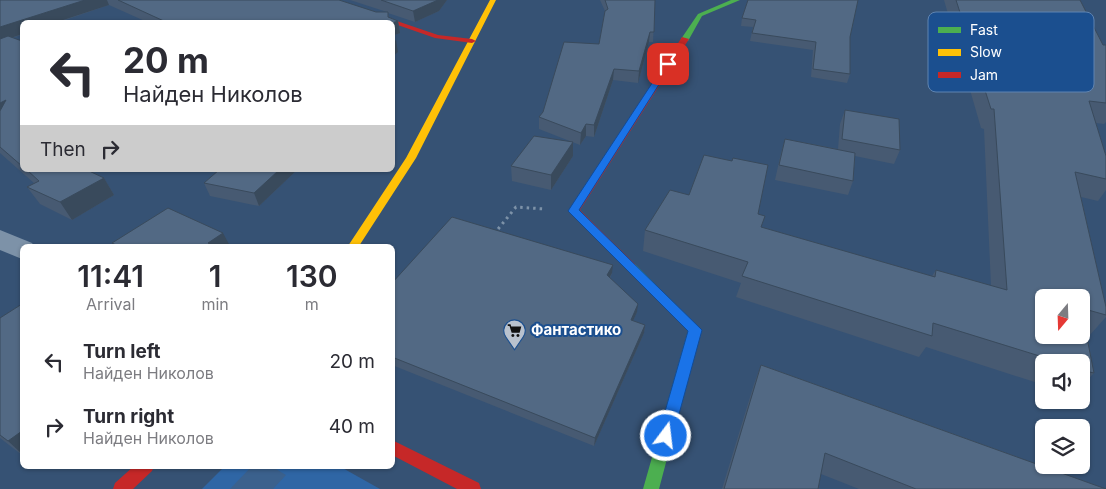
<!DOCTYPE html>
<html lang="en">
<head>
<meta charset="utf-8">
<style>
	body { margin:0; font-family:Inter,sans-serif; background:#f2f2f3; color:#2b2b33; height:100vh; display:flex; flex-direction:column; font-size:19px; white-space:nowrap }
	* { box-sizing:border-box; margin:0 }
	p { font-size:16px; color:#7c7c81 }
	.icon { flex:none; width:28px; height:28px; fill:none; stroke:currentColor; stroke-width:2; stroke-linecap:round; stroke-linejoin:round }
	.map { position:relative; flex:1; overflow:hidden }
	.details { position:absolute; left:20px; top:244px; width:375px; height:225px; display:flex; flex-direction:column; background:#fff; border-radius:8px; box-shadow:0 1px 4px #0004 }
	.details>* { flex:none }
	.top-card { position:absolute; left:20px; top:20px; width:375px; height:152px; border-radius:8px; box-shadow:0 1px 4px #0004; background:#fff; color:#2b2b33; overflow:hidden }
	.needle { width:32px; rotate:199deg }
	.buttons { position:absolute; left:1035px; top:289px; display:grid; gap:10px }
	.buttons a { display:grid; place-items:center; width:55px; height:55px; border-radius:8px; background:#fff; box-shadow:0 1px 4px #0004; font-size:25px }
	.pin { position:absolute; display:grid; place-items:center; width:42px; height:42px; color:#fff; margin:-21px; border-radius:10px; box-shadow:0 2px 8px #0006 }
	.me { position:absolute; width:55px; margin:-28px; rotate:15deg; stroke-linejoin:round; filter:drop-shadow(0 0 4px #0008) }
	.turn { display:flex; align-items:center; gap:18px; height:105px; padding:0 20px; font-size:22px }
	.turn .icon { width:65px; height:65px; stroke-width:2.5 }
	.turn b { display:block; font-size:35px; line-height:42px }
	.then { display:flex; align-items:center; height:48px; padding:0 20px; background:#0003; gap:10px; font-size:19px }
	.eta { display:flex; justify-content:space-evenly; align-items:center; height:85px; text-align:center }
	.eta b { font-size:30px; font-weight:600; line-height:35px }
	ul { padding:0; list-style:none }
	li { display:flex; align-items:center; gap:15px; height:65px; padding:0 20px }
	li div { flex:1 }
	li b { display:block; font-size:19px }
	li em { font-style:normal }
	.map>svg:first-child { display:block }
	.green { fill:#2f66a5 }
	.water { fill:#3b618d }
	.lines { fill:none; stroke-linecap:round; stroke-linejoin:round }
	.path { stroke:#7d92a8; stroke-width:3; stroke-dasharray:2.5 4; stroke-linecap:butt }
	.street { fill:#7d92a8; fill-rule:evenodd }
	.fast { fill:#4caf50; fill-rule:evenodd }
	.slow { fill:#ffc107; fill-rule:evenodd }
	.jam { fill:#c62828; fill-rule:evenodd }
	.wall { fill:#475a72 }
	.shaded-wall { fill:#394a5c }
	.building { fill:#526984; stroke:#394a5c; fill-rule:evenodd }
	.route { fill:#1a73e8; stroke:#114b97 }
	.labels { text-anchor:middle; stroke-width:4; stroke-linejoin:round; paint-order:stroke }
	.poi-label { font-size:15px; font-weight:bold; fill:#fff; stroke:#1b4f8f; text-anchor:start }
	.key { fill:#1b4f8f; stroke:#5f84b1; stroke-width:1 }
	.key-label { font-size:14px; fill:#fff }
</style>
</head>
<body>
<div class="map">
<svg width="1106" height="489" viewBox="0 0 1106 489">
	<rect width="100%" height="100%" fill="#365274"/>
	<path class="green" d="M225,466H339L380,489H202Z"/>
	<path class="water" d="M252,466H271L286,475L273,489H230Z"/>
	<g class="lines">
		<path class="path" d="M494,234L516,207L545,209"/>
		<path class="street" d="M0,230L32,243L34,246H22V259L0,250Z"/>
		<path class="fast" d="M731,0H740L702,16L688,41H682L681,39L698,14Z
			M631,263L635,264L701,330L659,489H643L688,331L627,270L625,267L627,264Z"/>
		<path class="slow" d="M490,0H496L416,158L359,246H348L406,158Z"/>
		<path class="jam" d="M326,0H335L438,35L472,39L476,41L472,43L435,38Z
			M682,37L689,39L580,210L635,264L637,267L635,270H627L569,211Z
			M392,440L479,483L481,489H457L392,455Z
			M134,466H154L152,471L133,489H113L115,483Z"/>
	</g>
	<path class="wall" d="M0,0H339L376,12H387L350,0H447L439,11L415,22L388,13L389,17L398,21L400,33L392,36V22H147L109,5L12,38L22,41V170H87L104,178L114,195L72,220L40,204L27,187L34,183L0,153Z
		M600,0H655L653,42H649L638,83L613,80L594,137L586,136L580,145L539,129V117L599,44L605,11Z
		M748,0L850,37V74L847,83L811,77L813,50L750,41L753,27L741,26L742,18Z
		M944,0H1080L1103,45H1106V122L1104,124L1096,123L1106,156V190L1098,201L1081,197L1106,307V317L1089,336H1087L1094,373L1081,387V362H1044V385L926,347L919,357L736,297L741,283L643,251L645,230L762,228L932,276L936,270L991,286L984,129L981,128Z
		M845,110L900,150L894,164L855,156L853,181L848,195L775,180L781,153L785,139L838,149L840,124Z
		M573,156L551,190L512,181L511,166Z
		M219,170H297L259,206L210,196L204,183Z
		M612,273L610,278L637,312L633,321L645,325L644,333L594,446L392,365V283Z
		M22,304V455L0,438V318Z
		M761,365L1106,489H859L821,474L818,489H722L754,384Z"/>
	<path class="shaded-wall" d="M85,0H107L109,5L57,22H22V34L0,42V27Z
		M438,0H447L439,11L415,22L413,11Z
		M398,21L400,33L392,36V23Z
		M650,32L649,42L638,83L639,71Z
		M396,40L398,52L392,57V43Z
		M614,69L613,80L594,137V125Z
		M6,100L0,124V103Z
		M586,124V136L580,145L581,133Z
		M573,142V156L551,190V175Z
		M279,170H297L259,206L254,193Z
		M104,178L114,195L72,220L60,202Z
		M223,233L230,246H209L208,243Z
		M613,265L612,273L606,284L607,275Z
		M638,304L637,312L630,328L631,320Z
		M645,325L644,333L594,446L595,438Z
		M22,431V454L8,441Z"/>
	<path class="building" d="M0,0H85L0,27Z
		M118,0H339L376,12H388V17L398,21L392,23V22H166Z
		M381,0H438L413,11Z
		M605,0H655L654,32H650L639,71L614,69L594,125L586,124L581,133L539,117L543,112L564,42L599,44L605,11L608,9Z
		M748,0H858L850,37V74L813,69L816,42L752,33L756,20L742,18Z
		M956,0H1080L1103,45H1106V103L1089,101L1106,156V179L1075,172L1106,307V315L1081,308L1094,373L1081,370V362H1059L933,323L932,336L742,276L748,262L645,230L670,190L689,195L704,155L732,161L733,158L768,165L758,214L765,216L761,227L935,277L936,270L1007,290L994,109H991ZM1044,298H1081V335H1044Z
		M8,36L22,41V166L0,147V111L6,100L0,103V39Z
		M845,110L899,119L900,150L842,139Z
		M534,136L573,142L551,175L511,166Z
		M785,139L855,153L853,181L779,165Z
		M27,170H87L104,178L60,202L27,187L39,181Z
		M219,170H279L254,193L204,183Z
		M168,208L223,233L208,243L214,246H118L112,243Z
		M452,217L613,265L607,275L638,304L631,320L645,325L595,438L392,357V283Z
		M22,304V431L8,441L0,435V318Z
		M761,365L1106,489H916L825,453L818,489H724Z"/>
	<path class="route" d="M666,62L672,64L579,210L702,330L673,436L671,441L666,443L660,441L658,436L688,331L568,211Z"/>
	<defs>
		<symbol id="supermarket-pin" viewBox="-11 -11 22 30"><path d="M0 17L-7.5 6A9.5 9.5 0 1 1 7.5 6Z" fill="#b9c2ce" stroke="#1b4f8f"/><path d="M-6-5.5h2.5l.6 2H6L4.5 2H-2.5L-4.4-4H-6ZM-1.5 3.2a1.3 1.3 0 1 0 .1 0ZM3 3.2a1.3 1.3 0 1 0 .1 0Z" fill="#111"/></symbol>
	</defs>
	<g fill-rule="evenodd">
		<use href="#supermarket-pin" x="502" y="318" width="25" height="34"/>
	</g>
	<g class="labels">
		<g class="poi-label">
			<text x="531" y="335">Фантастико</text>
		</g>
	</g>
	<rect x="928" y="12" width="166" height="80" rx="8" class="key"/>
	<rect x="938" y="27" width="23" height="6" fill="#4caf50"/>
	<rect x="938" y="49" width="23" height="7" fill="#ffc107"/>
	<rect x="938" y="72" width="23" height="6" fill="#c62828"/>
	<g class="key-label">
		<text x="970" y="35">Fast</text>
		<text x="970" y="57">Slow</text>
		<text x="970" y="80">Jam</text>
	</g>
</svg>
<div class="buttons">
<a><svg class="needle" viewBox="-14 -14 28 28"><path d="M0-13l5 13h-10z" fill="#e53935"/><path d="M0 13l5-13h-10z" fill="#7c7c81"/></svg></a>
<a><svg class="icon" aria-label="sound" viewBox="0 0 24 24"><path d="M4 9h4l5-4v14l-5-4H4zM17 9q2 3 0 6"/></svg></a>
<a><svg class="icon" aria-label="layers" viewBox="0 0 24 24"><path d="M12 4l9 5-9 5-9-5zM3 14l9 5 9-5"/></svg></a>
</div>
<div class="pin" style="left:668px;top:64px;background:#d93025"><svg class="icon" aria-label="arrive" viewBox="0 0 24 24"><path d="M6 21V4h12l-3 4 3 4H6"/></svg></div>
<svg class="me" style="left:666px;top:436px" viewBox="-20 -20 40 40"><circle r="17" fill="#1a73e8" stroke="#fff" stroke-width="3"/><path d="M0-11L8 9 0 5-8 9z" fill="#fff"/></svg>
<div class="top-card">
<div class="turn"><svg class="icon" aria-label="left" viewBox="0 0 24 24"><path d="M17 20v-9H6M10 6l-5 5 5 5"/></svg><div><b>20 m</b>Найден Николов</div></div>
<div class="then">Then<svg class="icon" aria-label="right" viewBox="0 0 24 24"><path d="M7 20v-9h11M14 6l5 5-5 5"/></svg></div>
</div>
<section class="details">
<div class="eta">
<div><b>11:41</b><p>Arrival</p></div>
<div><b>1</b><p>min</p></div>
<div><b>130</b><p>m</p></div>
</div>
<ul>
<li><svg class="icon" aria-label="left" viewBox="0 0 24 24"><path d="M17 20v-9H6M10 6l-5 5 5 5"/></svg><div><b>Turn left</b><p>Найден Николов</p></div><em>20 m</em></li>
<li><svg class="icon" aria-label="right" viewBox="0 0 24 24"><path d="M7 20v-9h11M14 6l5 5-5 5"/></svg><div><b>Turn right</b><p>Найден Николов</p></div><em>40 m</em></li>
</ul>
</section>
</div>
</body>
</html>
